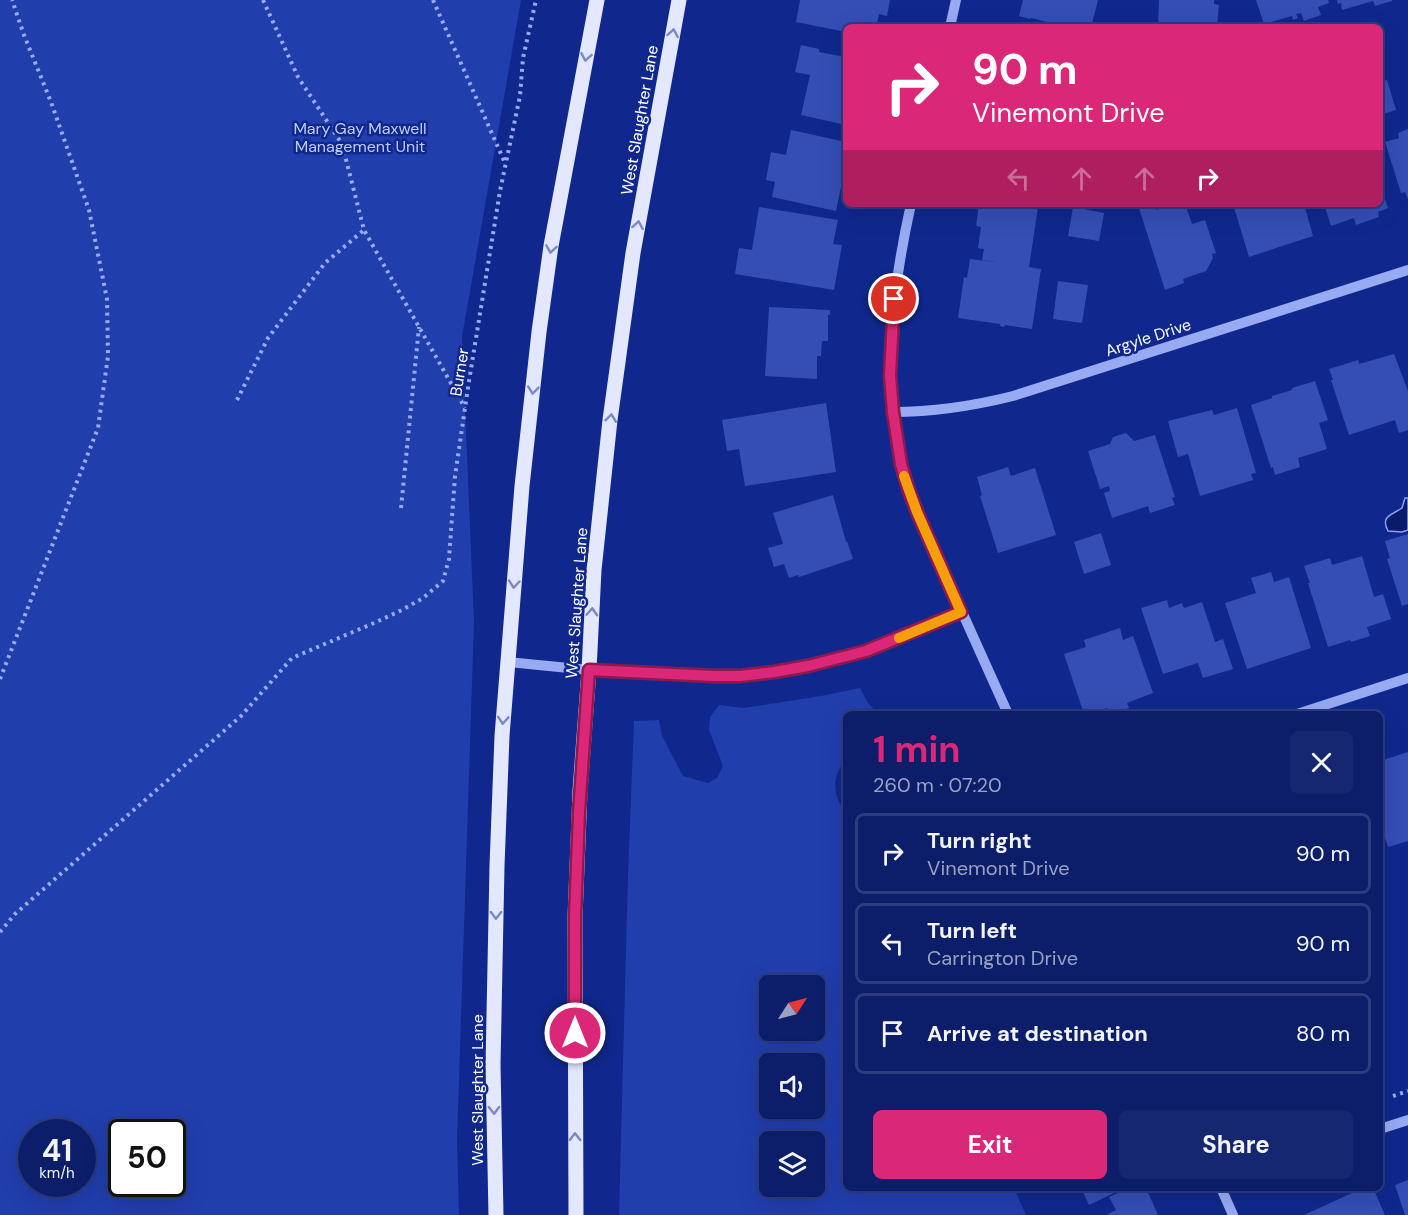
<!DOCTYPE html>
<html lang="en">
<head>
<meta charset="utf-8">
<style>
	body { margin:0; font-family:"DM Sans",sans-serif; background:#152770; color:#f1f3f6; height:100vh; display:flex; flex-direction:column; font-size:22px; white-space:nowrap }
	* { box-sizing:border-box; margin:0 }
	p { font-size:20px; color:#9aa2c1 }
	.icon { flex:none; width:33px; height:33px; fill:none; stroke:currentColor; stroke-width:2; stroke-linecap:round; stroke-linejoin:round }
	.map { position:relative; flex:1; overflow:hidden }
	.drawer { position:absolute; left:843px; top:711px; width:540px; height:480px; display:flex; flex-direction:column; background:#0c1e6a; border-radius:9px; box-shadow:0 6px 24px #0002,0 0 0 2px #2c3c7e }
	.drawer>* { flex:none }
	.top-card { position:absolute; left:843px; top:24px; width:540px; height:183px; border-radius:9px; box-shadow:0 6px 24px #0002,0 0 0 2px #2c3c7e; background:#db2777; color:#fff; overflow:hidden }
	.needle { width:39px; rotate:54deg }
	.buttons { position:absolute; left:759px; top:975px; display:grid; gap:12px }
	.buttons a { display:grid; place-items:center; width:66px; height:66px; border-radius:9px; background:#0c1e6a; box-shadow:0 6px 24px #0002,0 0 0 2px #2c3c7e; font-size:30px }
	.speed { position:absolute; left:18px; top:1119px; display:flex; gap:12px; font-size:30px; font-weight:700; text-align:center }
	.speed>* { display:grid; place-content:center; width:78px; height:78px; border-radius:50%; background:#0c1e6a; box-shadow:0 6px 24px #0002,0 0 0 2px #2c3c7e; line-height:1 }
	.speed small { font-size:15px; font-weight:400 }
	.speed .limit { border:3px solid #111; border-radius:9px; background:#fff; color:#111 }
	.pin { position:absolute; display:grid; place-items:center; width:51px; height:51px; color:#fff; margin:-26px; border:3px solid #fff; border-radius:50%; box-shadow:0 2px 6px #0007 }
	.me { position:absolute; width:66px; margin:-33px; rotate:0deg; stroke-linejoin:round; filter:drop-shadow(0 0 4px #0008) }
	.turn { display:flex; align-items:center; gap:21px; height:126px; padding:0 30px; font-size:27px }
	.turn .icon { width:78px; height:78px; stroke-width:2.5 }
	.turn b { display:block; font-size:42px; line-height:51px }
	.lanes { display:flex; align-items:center; height:57px; padding:0 30px; background:#0003; justify-content:center; gap:30px; direction:ltr }
	.lanes .off { opacity:.35 }
	.round { display:grid; place-items:center; flex:none; width:63px; height:63px; border-radius:9px; background:#152770 }
	.headline { display:flex; align-items:center; justify-content:space-between; height:102px; padding:0 30px }
	h1 { font-size:36px; font-weight:700; line-height:45px; color:#db2777 }
	.button { display:flex; gap:12px; margin-top:auto; padding:12px 30px }
	.button a { flex:1; height:69px; border-radius:9px; background:#db2777; color:#fff; font-size:24px; font-weight:700; line-height:69px; text-align:center }
	.button a+a { background:#152770; color:#f1f3f6 }
	ul { padding:0; list-style:none }
	li { display:flex; align-items:center; gap:18px; height:81px; margin:0 12px 9px; padding:0 18px; border:3px solid #2c3c7e; border-radius:9px }
	li div { flex:1 }
	li b { display:block; font-size:22px }
	li em { font-style:normal }
	.map>svg:first-child { display:block }
	.green { fill:#213ead; fill-rule:evenodd }
	.water { fill:#091b69; stroke:#88a1f6; stroke-width:1.5 }
	.building { fill:#344eb5 }
	.lines { fill:none; stroke-linecap:round; stroke-linejoin:round }
	.path { stroke:#97aaf2; stroke-width:4; stroke-dasharray:3 4.5; stroke-linecap:butt }
	.minor { stroke:#97aaf2; stroke-width:10 }
	.major { stroke:#e3e7ff; stroke-width:15 }
	.oneway { stroke:#7a88c6 }
	.route-casing { stroke:#8e194d; stroke-width:15 }
	.route { stroke:#db2777; stroke-width:10 }
	.slow { stroke:#f59e0b; stroke-width:10 }
	.labels { text-anchor:middle; stroke-width:5; stroke-linejoin:round; paint-order:stroke }
	.street-label { font-size:16px; fill:#fff; stroke:#10288d }
	.park-label { font-size:16px; fill:#beccfd; stroke:#10288d }
</style>
</head>
<body>
<div class="map">
<svg width="1408" height="1215" viewBox="0 0 1408 1215">
	<rect width="100%" height="100%" fill="#10288d"/>
	<path class="green" d="M0,0H521L462,337L474,622L457,1140L459,1215H0ZM82,1132V1184H32V1132ZM172,1132V1184H122V1132Z
		M860,688L868,703L878,714H846V761C838,767 833,782 836,792C837,800 843,808 846,815V1188H1014L1026,1215H619L628,875L634,721L659,720L662,736L683,776L708,783L717,778L723,766L709,730L710,717L719,705L744,708L821,696ZM770,986H814V1030H770ZM770,1064H814V1108H770ZM770,1142H814V1186H770Z"/>
	<path class="water" d="M1405,498H1408V530L1402,532L1388,531C1380,516 1392,515 1402,508Z"/>
	<path class="building" d="M800,0H890L887,16L879,14L876,27H846V32L796,22Z
		M1023,0H1098L1091,27H1067L1031,18L1030,19L1019,16Z
		M1159,0H1214V4L1219,5L1217,27H1158Z
		M1256,0H1328L1329,3L1318,7L1321,15L1304,21L1301,13L1296,14L1298,18L1293,20L1292,16L1264,24Z
		M1337,0H1392V1L1375,6L1373,1L1342,10L1341,3L1338,4Z
		M801,45L819,49V52L846,57V125L801,115L810,75L795,72Z
		M1387,80L1396,110L1380,115V82Z
		M1408,129V199L1405,192L1401,193L1385,142L1399,138L1398,133Z
		M791,130L846,142V172H844L836,211L772,197L775,182L766,180L771,152L786,155Z
		M1380,185L1388,208L1378,212L1379,217L1356,225L1354,218L1331,226L1324,204H1380Z
		M979,204H1018L1038,207L1029,267L1041,269L1032,329L1005,325L1004,327L1000,326V324L958,318L964,277L967,278L970,259L995,262L982,260L984,249L978,248L981,227L976,226Z
		M1153,204L1156,210L1175,204H1185L1192,224L1205,220L1216,253L1212,254L1213,258L1206,271L1183,279L1184,283L1165,290L1139,208Z
		M1233,204H1304L1313,236L1249,257Z
		M759,207L838,220L833,244L842,245L834,290L735,274L739,248L752,250Z
		M1073,207L1104,213L1099,241L1068,236Z
		M1058,281L1088,285L1082,323L1053,319Z
		M769,307L830,310V315H828V341H822L821,356H817V379L765,376Z
		M1394,354L1408,391V430L1399,433L1395,420L1349,435L1331,380H1333L1329,369L1358,360L1359,364Z
		M1315,381L1328,420L1319,423L1327,449L1298,458L1300,467L1275,475L1273,467L1271,468L1251,405L1272,398V396L1292,390V388Z
		M826,403L836,472L745,486L739,449L727,451L722,420Z
		M1237,408L1256,473L1251,474L1253,480L1200,496L1188,454L1178,457L1168,421L1212,410L1214,415Z
		M1126,433L1134,441L1155,435L1175,497L1172,498L1175,505L1150,513L1148,506L1112,518L1104,493L1110,491L1109,486L1100,489L1088,451L1110,444L1113,437Z
		M1008,467L1011,476L1035,468L1056,535L998,553L980,496L982,495L977,477Z
		M833,495L846,542L847,541L853,559L799,577L798,575L789,578L784,564L774,567L768,548L783,544L773,513Z
		M1101,533L1111,565L1084,574L1074,542Z
		M1408,534V604L1402,606L1387,559L1390,558L1385,541Z
		M1362,556L1374,597L1383,594L1391,619L1367,627L1370,636L1351,642L1350,640L1328,647L1308,583H1310L1304,566L1330,558L1332,565Z
		M1271,572L1274,582L1289,577L1311,648L1247,669L1225,603L1256,593L1251,578Z
		M1167,600L1169,608L1182,603L1184,608L1202,602L1215,642L1223,639L1233,669L1203,678L1198,663L1163,674L1141,608Z
		M1120,628L1123,640L1133,636L1153,693L1127,703L1129,708L1112,714H1109L1107,708L1090,714H1084L1064,654L1086,647L1084,640Z
		M1408,752V841L1388,847L1380,822V768L1385,767L1383,760Z
		M1408,1180V1215H1405L1395,1185Z
		M1081,1188H1124L1089,1205Z
		M1129,1188H1146L1158,1215H1106L1116,1210L1109,1197Z
		M1363,1188H1373L1385,1215H1304Z"/>
	<g class="lines">
		<path class="path" d="M263,0L298,77L342,144L364,230L465,408
			M433,0L505,163
			M237,400L268,338L325,263L364,230
			M401,508L419,327
			M0,679L98,428L108,356L107,299L89,210L51,102L24,35L12,0
			M0,932L15,914L241,716L292,658L374,623L402,610L423,598L443,581L449,559L455,476L469,381L500,191L520,96L523,58L536,0
			M1393,1096L1408,1091"/>
		<path class="minor" d="M950,27L956,0
			M911,204C888,308 878,410 917,512L1008,714
			M893,412C934,412 973,406 1013,396L1408,270
			M507,662L589,670L714,676H740L774,672L808,666L866,651L961,612
			M1297,714L1408,678
			M1380,1129L1408,1120
			M1221,1188L1233,1215"/>
		<path class="major" d="M496,1215L493,1065L497,866L502,736L522,486L539,332L551,246L597,0
			M576,1215L575,917L580,791L589,670L594,570L610,420L633,253L679,0"/>
	</g>
	<defs><path id="oneway-chevron" d="M-2-3.5L2.5 0L-2 3.5" fill="none" stroke-width="1.6" stroke-linecap="round" stroke-linejoin="round" transform="scale(1.5)"/></defs>
	<g class="oneway">
		<use href="#oneway-chevron" transform="translate(673 33) rotate(-80)"/>
		<use href="#oneway-chevron" transform="translate(586 57) rotate(100)"/>
		<use href="#oneway-chevron" transform="translate(638 225) rotate(-80)"/>
		<use href="#oneway-chevron" transform="translate(551 249) rotate(99)"/>
		<use href="#oneway-chevron" transform="translate(533 390) rotate(96)"/>
		<use href="#oneway-chevron" transform="translate(611 418) rotate(-83)"/>
		<use href="#oneway-chevron" transform="translate(514 584) rotate(95)"/>
		<use href="#oneway-chevron" transform="translate(592 612) rotate(-87)"/>
		<use href="#oneway-chevron" transform="translate(503 720) rotate(94)"/>
		<use href="#oneway-chevron" transform="translate(496 915) rotate(91)"/>
		<use href="#oneway-chevron" transform="translate(494 1110) rotate(89)"/>
		<use href="#oneway-chevron" transform="translate(575 1137) rotate(-90)"/>
	</g>
	<g class="lines">
		<defs>
			<path id="route" d="M575,1033V917L579,812L589,670L714,676H740L774,672L808,666L866,651L961,612L917,512L908,488L901,464L893,412L890,375L894,299"/>
		</defs>
		<use href="#route" class="route-casing"/>
		<use href="#route" class="route"/>
		<path class="slow" d="M899,638L961,612L917,512L904,476"/>
	</g>
	<g class="labels">
		<g class="street-label">
			<text transform="translate(639 120) rotate(-80)" y="6">West Slaughter Lane</text>
			<text transform="translate(1148 337) rotate(-18)" y="6">Argyle Drive</text>
			<text transform="translate(459 372) rotate(-81)" y="6">Burner</text>
			<text transform="translate(576 603) rotate(-86)" y="6">West Slaughter Lane</text>
			<text transform="translate(477 1090) rotate(-90)" y="6">West Slaughter Lane</text>
		</g>
		<g class="park-label">
			<text x="360" y="134">Mary Gay Maxwell<tspan x="360" dy="18">Management Unit</tspan></text>
		</g>
	</g>
</svg>
<div class="buttons">
<a><svg class="needle" viewBox="-14 -14 28 28"><path d="M0-13l5 13h-10z" fill="#e53935"/><path d="M0 13l5-13h-10z" fill="#9aa2c1"/></svg></a>
<a><svg class="icon" aria-label="sound" viewBox="0 0 24 24"><path d="M4 9h4l5-4v14l-5-4H4zM17 9q2 3 0 6"/></svg></a>
<a><svg class="icon" aria-label="layers" viewBox="0 0 24 24"><path d="M12 4l9 5-9 5-9-5zM3 14l9 5 9-5"/></svg></a>
</div>
<div class="speed"><div>41<small>km/h</small></div><div class="limit">50</div></div>
<div class="pin" style="left:894px;top:299px;background:#d93025"><svg class="icon" aria-label="arrive" viewBox="0 0 24 24"><path d="M6 21V4h12l-3 4 3 4H6"/></svg></div>
<svg class="me" style="left:575px;top:1033px" viewBox="-20 -20 40 40"><circle r="17" fill="#db2777" stroke="#fff" stroke-width="3"/><path d="M0-11L8 9 0 5-8 9z" fill="#fff"/></svg>
<div class="top-card">
<div class="turn"><svg class="icon" aria-label="right" viewBox="0 0 24 24"><path d="M7 20v-9h11M14 6l5 5-5 5"/></svg><div><b>90 m</b>Vinemont Drive</div></div>
<div class="lanes"><svg class="icon off" aria-label="left" viewBox="0 0 24 24"><path d="M17 20v-9H6M10 6l-5 5 5 5"/></svg><svg class="icon off" aria-label="ahead" viewBox="0 0 24 24"><path d="M12 20V5M6 11l6-6 6 6"/></svg><svg class="icon off" aria-label="ahead" viewBox="0 0 24 24"><path d="M12 20V5M6 11l6-6 6 6"/></svg><svg class="icon" aria-label="right" viewBox="0 0 24 24"><path d="M7 20v-9h11M14 6l5 5-5 5"/></svg></div>
</div>
<section class="drawer">
<div class="headline"><div><h1>1 min</h1><p>260 m · 07:20</p></div><a class="round"><svg class="icon" aria-label="close" viewBox="0 0 24 24"><path d="M6 6l12 12M18 6L6 18"/></svg></a></div>
<ul>
<li><svg class="icon" aria-label="right" viewBox="0 0 24 24"><path d="M7 20v-9h11M14 6l5 5-5 5"/></svg><div><b>Turn right</b><p>Vinemont Drive</p></div><em>90 m</em></li>
<li><svg class="icon" aria-label="left" viewBox="0 0 24 24"><path d="M17 20v-9H6M10 6l-5 5 5 5"/></svg><div><b>Turn left</b><p>Carrington Drive</p></div><em>90 m</em></li>
<li><svg class="icon" aria-label="arrive" viewBox="0 0 24 24"><path d="M6 21V4h12l-3 4 3 4H6"/></svg><div><b>Arrive at destination</b></div><em>80 m</em></li>
</ul>
<div class="button"><a>Exit</a><a>Share</a></div>
</section>
</div>
</body>
</html>
